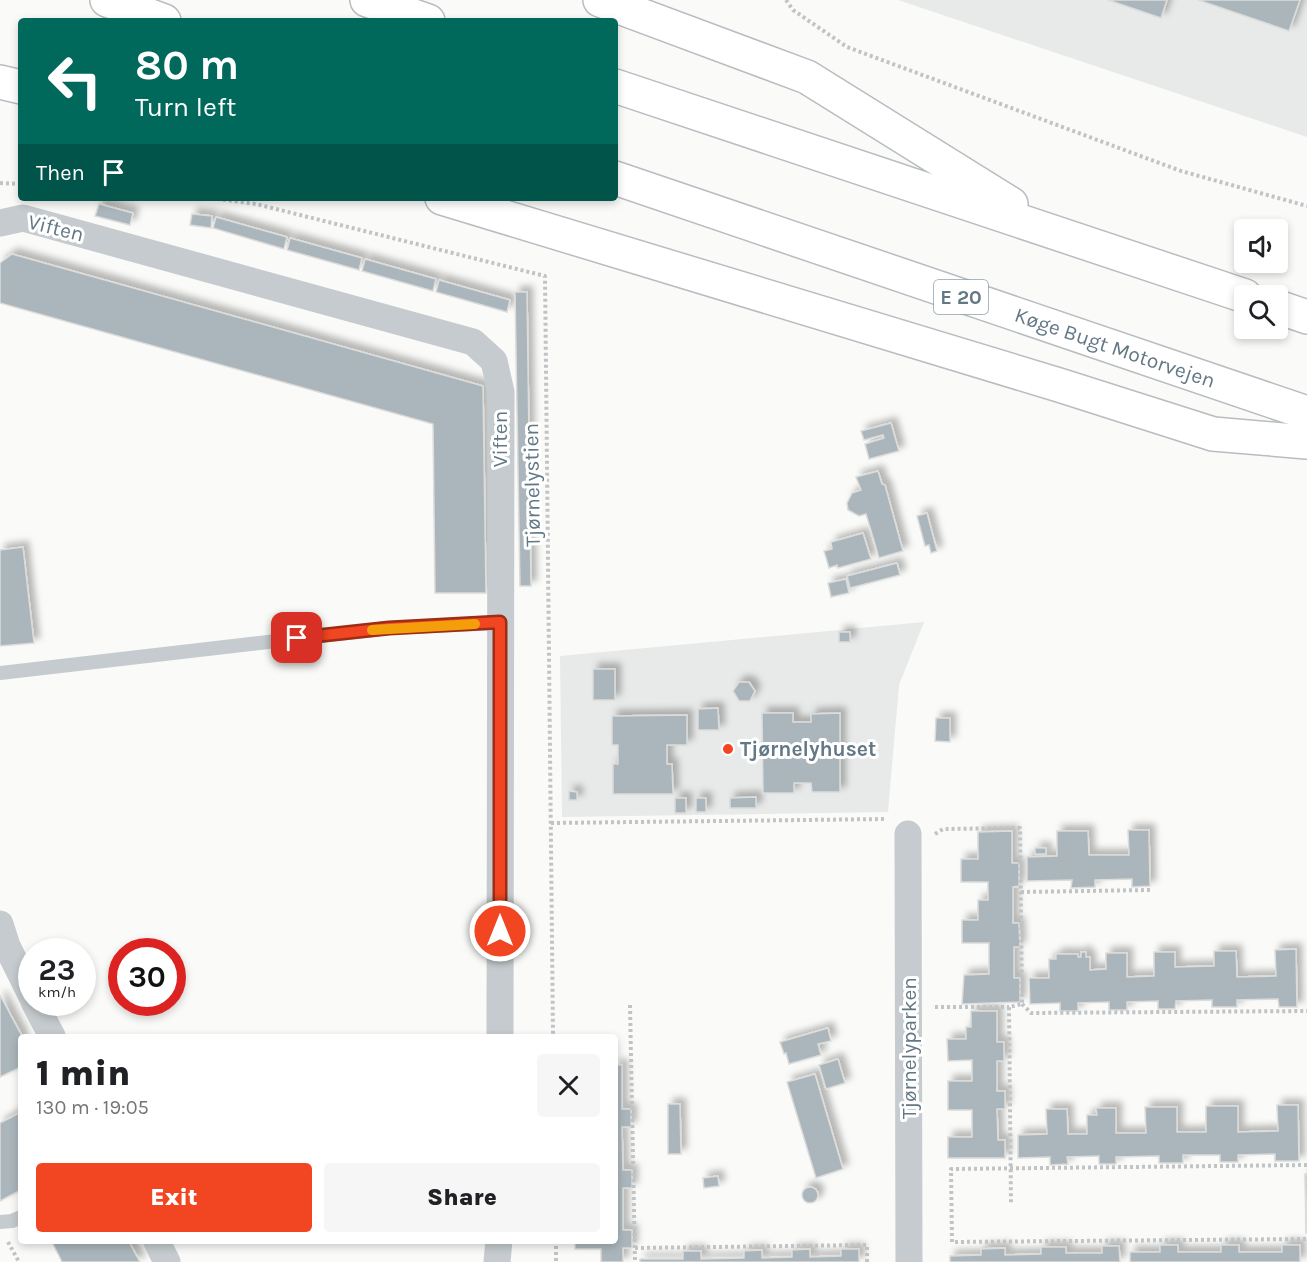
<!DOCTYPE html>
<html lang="en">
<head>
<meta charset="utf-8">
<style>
	body { margin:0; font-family:Karla,sans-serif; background:#f6f6f6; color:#202124; height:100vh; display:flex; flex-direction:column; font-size:22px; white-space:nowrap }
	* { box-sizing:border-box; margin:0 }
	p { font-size:20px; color:#757577 }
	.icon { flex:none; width:33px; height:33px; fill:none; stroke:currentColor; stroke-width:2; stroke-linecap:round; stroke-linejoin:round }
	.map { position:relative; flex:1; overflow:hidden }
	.details { position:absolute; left:18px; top:1034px; width:600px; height:210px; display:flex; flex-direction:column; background:#fff; border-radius:6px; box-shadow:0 3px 9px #0003 }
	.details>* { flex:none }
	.guide { position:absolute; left:18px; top:18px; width:600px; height:183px; border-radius:6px; box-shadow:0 3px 9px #0003; background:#00695c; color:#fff; overflow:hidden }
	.fabs { position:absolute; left:1234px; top:219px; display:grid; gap:12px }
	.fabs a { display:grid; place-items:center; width:54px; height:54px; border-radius:6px; background:#fff; box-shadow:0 3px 9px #0003; font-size:30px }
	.speed { position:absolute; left:18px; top:938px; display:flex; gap:12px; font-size:30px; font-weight:700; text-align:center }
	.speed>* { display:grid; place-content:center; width:78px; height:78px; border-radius:50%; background:#fff; box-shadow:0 3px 9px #0003; line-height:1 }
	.speed small { font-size:15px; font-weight:400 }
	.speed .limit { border:9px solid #d22; background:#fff; color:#111 }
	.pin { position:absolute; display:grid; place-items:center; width:51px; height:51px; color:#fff; margin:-26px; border-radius:12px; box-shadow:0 3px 9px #0006 }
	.me { position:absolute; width:66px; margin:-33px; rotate:0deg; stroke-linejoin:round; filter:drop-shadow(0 0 4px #0008) }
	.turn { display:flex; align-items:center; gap:21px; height:126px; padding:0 18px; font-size:27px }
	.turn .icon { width:78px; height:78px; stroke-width:2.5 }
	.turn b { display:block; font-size:42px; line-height:51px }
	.then { display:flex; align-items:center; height:57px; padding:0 18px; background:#0003; gap:12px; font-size:22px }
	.round { display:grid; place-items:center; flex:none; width:63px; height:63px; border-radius:6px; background:#f6f6f6 }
	.headline { display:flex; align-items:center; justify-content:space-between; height:102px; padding:0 18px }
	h1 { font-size:36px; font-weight:800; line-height:45px }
	.cta { display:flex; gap:12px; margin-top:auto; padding:12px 18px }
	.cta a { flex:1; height:69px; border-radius:6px; background:#f14621; color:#fff; font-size:24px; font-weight:800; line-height:69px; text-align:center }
	.cta a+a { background:#f6f6f6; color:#202124 }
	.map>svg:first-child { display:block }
	.built { fill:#e8eae9 }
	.building { fill:#abb6bc; stroke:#dcdcda; stroke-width:1.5; filter:url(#shadow) }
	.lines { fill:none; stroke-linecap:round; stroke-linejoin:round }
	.motorway-casing { stroke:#b8bdc0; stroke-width:36 }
	.path { stroke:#c1c4c6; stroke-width:4; stroke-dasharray:3 3; stroke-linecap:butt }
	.service { stroke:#c5cbce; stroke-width:14 }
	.minor { stroke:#c5cbce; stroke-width:27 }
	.motorway { stroke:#fff; stroke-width:33 }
	.route-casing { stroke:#9d2e15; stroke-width:15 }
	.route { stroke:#f14621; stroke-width:10 }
	.slow { stroke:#f59e0b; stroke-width:10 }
	.poi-dot { fill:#f14621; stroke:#fff; stroke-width:2 }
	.labels { text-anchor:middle; stroke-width:6; stroke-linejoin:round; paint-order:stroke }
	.shield { fill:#fff; stroke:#91a0aa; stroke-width:1.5 }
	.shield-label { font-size:20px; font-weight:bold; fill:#627885 }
	.street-label { font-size:21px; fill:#627885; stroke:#fff }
	.poi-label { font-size:21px; font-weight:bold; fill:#627885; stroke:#fff; text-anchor:start }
</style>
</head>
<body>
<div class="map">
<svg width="1307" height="1262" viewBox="0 0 1307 1262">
	<defs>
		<filter id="shadow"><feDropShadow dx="5.5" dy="-5.5" stdDeviation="3" flood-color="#0004"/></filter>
	</defs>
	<rect width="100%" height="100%" fill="#fafaf8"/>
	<path class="built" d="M898,0H1307V137Z
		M924,622L899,685L888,812L562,817L560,656Z"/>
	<path class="building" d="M1108,0H1167L1161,18Z
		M1198,0H1300L1289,31Z
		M99,204L133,213L130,225L95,216Z
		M192,214L212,216L211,228L190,225Z
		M216,217L287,237L284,249L213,228Z
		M290,238L362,258L359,270L287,250Z
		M12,254L483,386L486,593H435L433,424L0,303V263Z
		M365,259L436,279L433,291L362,271Z
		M439,280L510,300L507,312L436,292Z
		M515,292H527L531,586H520Z
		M891,423L899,451L869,459L865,444L884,438L883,435L864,440L861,431Z
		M878,471L882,484L885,485L903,551L879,558L866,514L859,516L848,510L847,503L852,493L861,490L856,477Z
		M927,513L937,551L931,553L929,545L925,546L917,516Z
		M863,533L871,559L838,568L837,565L829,568L824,551L832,549L831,542Z
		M23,547L34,643L0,646V550Z
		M897,563L900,575L850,588L847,576Z
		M846,579L849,593L831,597L828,583Z
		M839,632H850V642H839Z
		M593,669H615V700H593Z
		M739,682H749L755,691L750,701H739L733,691Z
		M718,708L719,730H698V709Z
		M762,713H793V722H811V714L840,713V792H812L811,783H794V793H763Z
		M687,715V745H667V764H672L673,794H613V764H618V745H612V716Z
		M936,718H950V742L935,741Z
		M569,791L577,792V800H569Z
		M756,797V808H730V798Z
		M675,798H686V813H675Z
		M696,798H706V812H696Z
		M1128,830H1149L1150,886L1132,887V879L1095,880V887L1071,888L1072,880L1027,881V857L1057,856V831H1088L1089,855H1129Z
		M1012,831V863H1019V886L1013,887V923H1019L1020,947H1014V978H1020V1002L962,1004L964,975L989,974V943H962V920H978V900H988V882H961V859H978V832Z
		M1035,848H1046V854H1035Z
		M1296,949L1297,1007H1279L1278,999L1237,1000V1007H1212V1000L1176,1001L1175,1009H1158V1001L1127,1002V1010H1109V1002L1078,1003V1011H1060V1003L1030,1004L1029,978H1049V959H1056V954H1078V957H1081V952H1086V957H1090V970L1106,969V953H1127V977L1154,976V952H1175V967L1214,966V951H1236L1237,977L1276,976L1275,950Z
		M0,995L22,1036L21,1067L0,1077Z
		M971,1011H997V1042H1004V1061H997V1091H1005V1109H997L998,1140H1005V1158H948V1137H972V1110H948V1081H972V1060L948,1061L947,1039H966V1027H971Z
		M828,1028L831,1041L818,1044L821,1055L789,1064L786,1053L784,1054L780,1042Z
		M838,1059L845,1083L826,1089L819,1065Z
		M615,1065H622V1109H631V1127H622L623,1170H632V1188H623V1230H632V1248H623V1262H601V1249H575V1240H615Z
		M815,1074L843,1169L816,1178L787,1082Z
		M668,1104H680L681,1154H668Z
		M1277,1105H1298L1299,1161H1275V1154L1238,1155V1162H1220V1155H1183V1163H1159V1156L1116,1157V1164H1099V1156L1067,1157L1068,1164L1050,1165V1157L1018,1158V1135L1047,1134L1046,1109H1067L1068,1134H1087V1115H1097L1096,1108H1116V1133H1146L1145,1107H1177V1132H1206V1106H1238V1132L1278,1131Z
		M21,1112V1190L0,1201V1123Z
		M1305,1174H1307V1233H1306Z
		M718,1176L719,1186L704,1188L703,1178Z
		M802 1195a8 8 0 1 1 16 0a8 8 0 1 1-16 0Z
		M51,1240H128L140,1262H62Z
		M1160,1245H1178V1252H1221V1245H1239V1252H1282V1245H1300V1262H1130V1252H1160Z
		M1102,1246H1119L1120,1262H950V1256L981,1255V1249L1005,1248V1255L1041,1254V1247H1066V1253H1102Z
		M810,1249V1257L841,1256V1249H859V1262H640V1259H683V1251H701V1259L744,1258V1251L762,1250V1258L792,1257V1250Z"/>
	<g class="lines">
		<defs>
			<g id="motorway">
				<path d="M107,0L164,21"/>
				<path d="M367,0L428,21"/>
				<path d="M600,0L807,77L1011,204"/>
				<path d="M0,82L21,87"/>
				<path d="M615,86L1245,296"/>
				<path id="s1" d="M615,178L1307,413"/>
				<path d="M442,198L1059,385L1213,434L1307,442"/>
				<path d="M1278,307L1307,317"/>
			</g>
		</defs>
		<use href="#motorway" class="motorway-casing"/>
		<path class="path" d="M786,0L793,10L847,47L1181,171L1307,206
			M0,183L21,184
			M211,198L256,204L545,276L553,1036
			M551,823L886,819
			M935,834L943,829L1020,828L1022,1004L1009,1007L1011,1204
			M1021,892L1150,890
			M1022,1004L1031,1013L1307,1011
			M630,1005L635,1262
			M935,1007H1009
			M1307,1165L951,1169L952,1242L1307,1239
			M556,1240V1262
			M8,1242L19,1262
			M635,1248L867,1245V1262"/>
		<path class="service" d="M0,673L389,628L500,623
			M0,1222L12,1221L21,1217"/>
		<path class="minor" d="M0,223L23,218L473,342L494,361L501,392L500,1036
			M908,834L909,1262
			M0,924L7,946L32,997
			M34,1002L52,1036
			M156,1240L167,1262
			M497,1262L499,1240"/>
		<use href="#motorway" class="motorway"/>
	</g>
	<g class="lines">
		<defs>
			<path id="route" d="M297,638L389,628L500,622V931"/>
		</defs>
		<use href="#route" class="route-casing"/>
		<use href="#route" class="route"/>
		<path class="slow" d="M372,630L475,624"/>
	</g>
	<circle class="poi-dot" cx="728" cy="749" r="6"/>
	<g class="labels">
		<rect class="shield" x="934" y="280" width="54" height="34" rx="4.5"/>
		<g class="shield-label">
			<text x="961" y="304">E 20</text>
		</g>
		<g class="street-label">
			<text transform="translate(56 228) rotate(14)" y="7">Viften</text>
			<text dy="7" stroke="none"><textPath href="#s1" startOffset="528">Køge Bugt Motorvejen</textPath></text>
			<text transform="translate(500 439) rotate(-90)" y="7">Viften</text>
			<text transform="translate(532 485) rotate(-91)" y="7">Tjørnelystien</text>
			<text transform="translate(909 1048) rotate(-90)" y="7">Tjørnelyparken</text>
		</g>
		<g class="poi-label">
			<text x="740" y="756">Tjørnelyhuset</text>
		</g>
	</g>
</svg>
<div class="fabs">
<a><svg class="icon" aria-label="sound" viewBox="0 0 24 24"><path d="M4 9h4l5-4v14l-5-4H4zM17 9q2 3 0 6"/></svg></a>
<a><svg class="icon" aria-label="search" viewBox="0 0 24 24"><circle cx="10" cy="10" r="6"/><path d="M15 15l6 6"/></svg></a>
</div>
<div class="speed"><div>23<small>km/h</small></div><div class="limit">30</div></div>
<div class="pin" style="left:297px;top:638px;background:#d93025"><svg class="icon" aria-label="arrive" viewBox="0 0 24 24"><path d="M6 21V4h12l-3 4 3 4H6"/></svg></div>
<svg class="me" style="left:500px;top:931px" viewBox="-20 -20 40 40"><circle r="17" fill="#f14621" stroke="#fff" stroke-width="3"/><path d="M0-11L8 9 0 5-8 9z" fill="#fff"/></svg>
<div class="guide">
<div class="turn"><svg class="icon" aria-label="left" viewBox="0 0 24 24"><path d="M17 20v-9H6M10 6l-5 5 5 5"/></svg><div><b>80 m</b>Turn left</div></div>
<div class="then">Then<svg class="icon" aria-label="arrive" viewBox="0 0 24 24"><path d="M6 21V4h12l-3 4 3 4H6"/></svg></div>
</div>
<section class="details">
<div class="headline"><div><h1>1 min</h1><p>130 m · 19:05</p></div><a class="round"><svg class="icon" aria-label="close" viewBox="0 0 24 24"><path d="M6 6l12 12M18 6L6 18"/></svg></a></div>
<div class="cta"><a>Exit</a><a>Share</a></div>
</section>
</div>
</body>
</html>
